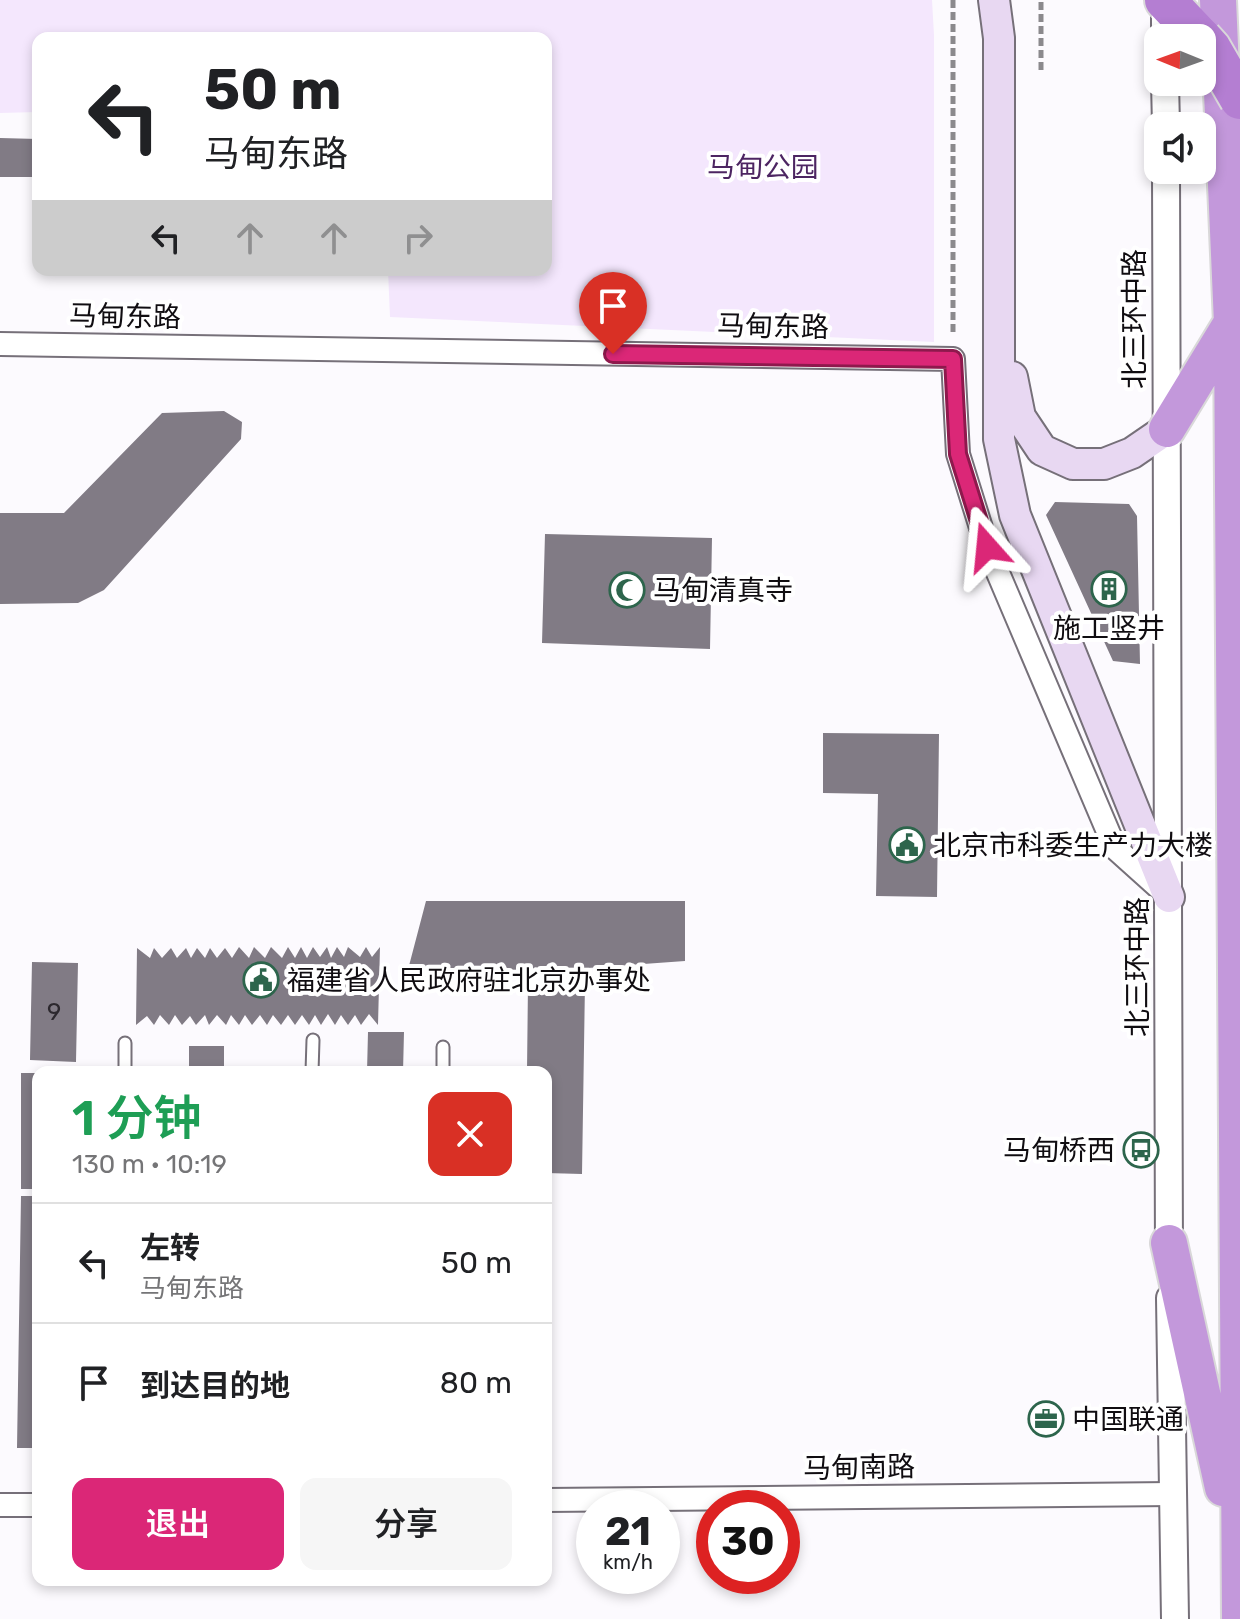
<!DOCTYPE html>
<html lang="zh">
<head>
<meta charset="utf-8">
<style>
	body { margin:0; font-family:Rubik,"Noto Sans SC",sans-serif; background:#f6f6f6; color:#202124; height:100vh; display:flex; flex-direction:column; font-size:30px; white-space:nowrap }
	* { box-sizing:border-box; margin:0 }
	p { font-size:26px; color:#757577 }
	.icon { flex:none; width:44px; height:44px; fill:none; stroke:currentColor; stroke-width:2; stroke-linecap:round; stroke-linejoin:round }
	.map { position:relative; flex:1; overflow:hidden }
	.sheet { position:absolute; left:32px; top:1066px; width:520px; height:520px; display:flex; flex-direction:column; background:#fff; border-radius:16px; box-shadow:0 4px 12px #0003 }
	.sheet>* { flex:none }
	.hud { position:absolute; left:32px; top:32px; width:520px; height:244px; border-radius:16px; box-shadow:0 4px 12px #0003; background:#fff; color:#202124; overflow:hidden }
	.needle { width:52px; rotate:271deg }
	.tools { position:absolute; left:1144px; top:24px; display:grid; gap:16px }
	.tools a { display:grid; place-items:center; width:72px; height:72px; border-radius:16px; background:#fff; box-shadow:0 4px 12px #0003; font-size:40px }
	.speed { position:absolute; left:576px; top:1490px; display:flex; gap:16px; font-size:40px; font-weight:700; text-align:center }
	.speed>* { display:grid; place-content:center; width:104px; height:104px; border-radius:50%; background:#fff; box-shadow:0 4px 12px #0003; line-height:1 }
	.speed small { font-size:20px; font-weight:400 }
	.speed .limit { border:12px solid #d22; background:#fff; color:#111 }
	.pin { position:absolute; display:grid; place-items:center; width:68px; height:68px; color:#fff; margin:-82px -34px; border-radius:50% 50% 50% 0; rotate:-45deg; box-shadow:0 0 8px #0007 }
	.pin .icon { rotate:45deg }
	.me { position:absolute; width:88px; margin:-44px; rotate:342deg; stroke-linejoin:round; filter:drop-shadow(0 0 6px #0008) }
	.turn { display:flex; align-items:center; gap:28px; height:168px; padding:0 40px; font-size:36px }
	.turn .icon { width:104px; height:104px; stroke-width:2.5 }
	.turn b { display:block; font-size:56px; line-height:68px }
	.lanes { display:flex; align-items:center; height:76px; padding:0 40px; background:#0003; justify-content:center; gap:40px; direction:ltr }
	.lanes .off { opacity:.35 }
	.round { display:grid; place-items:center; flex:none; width:84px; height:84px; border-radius:16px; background:#f6f6f6 }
	.overview { display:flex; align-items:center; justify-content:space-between; height:136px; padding:0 40px }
	h1 { font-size:48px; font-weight:600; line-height:60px; color:#1e9e55 }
	.action { display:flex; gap:16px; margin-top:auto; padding:16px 40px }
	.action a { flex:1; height:92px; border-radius:16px; background:#db2777; color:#fff; font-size:32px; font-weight:600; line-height:92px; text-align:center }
	.action a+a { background:#f6f6f6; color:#202124 }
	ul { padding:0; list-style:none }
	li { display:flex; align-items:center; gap:24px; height:120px; padding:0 40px; border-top:2px solid #e0e0e0 }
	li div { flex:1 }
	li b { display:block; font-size:30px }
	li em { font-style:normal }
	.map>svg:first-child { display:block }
	.green { fill:#f4e7fd }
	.building { fill:#817b85 }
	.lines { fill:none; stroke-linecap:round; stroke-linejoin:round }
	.service-casing { stroke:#767079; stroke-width:15 }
	.minor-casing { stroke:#767079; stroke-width:26 }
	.tertiary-casing { stroke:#767079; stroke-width:30 }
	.secondary-casing { stroke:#767079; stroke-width:34 }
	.trunk-casing { stroke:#d9d8d9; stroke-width:40 }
	.motorway-casing { stroke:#d9d8d9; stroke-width:44 }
	.path { stroke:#8b898d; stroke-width:5; stroke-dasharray:8 4; stroke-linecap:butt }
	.service { stroke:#fff; stroke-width:11 }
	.minor { stroke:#fff; stroke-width:22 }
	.tertiary { stroke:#fff; stroke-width:26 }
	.secondary { stroke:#e8d8f2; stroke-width:30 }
	.trunk { stroke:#c398db; stroke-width:36 }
	.motorway { stroke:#b47ed2; stroke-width:40 }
	.motorway-bridge-casing { stroke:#d9d8d9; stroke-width:44; stroke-linecap:butt }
	.motorway-bridge { stroke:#b47ed2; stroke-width:40 }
	.route-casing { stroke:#8e194d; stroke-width:20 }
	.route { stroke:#db2777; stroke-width:14 }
	.labels { text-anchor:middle; stroke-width:8; stroke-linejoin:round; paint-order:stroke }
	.number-label { font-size:24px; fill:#2c282e }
	.park-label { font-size:28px; fill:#4d2562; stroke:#fff }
	.street-label { font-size:28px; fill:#100d11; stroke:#fff }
	.poi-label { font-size:28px; fill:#100d11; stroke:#fff; text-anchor:start }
</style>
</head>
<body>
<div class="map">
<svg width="1240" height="1619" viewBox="0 0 1240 1619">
	<rect width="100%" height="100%" fill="#fcfafe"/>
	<path class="green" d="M0,0H932L934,35V342L390,317L388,270H546V38H38V112L0,113Z"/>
	<path class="building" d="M0,138L38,139V177H0Z
		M224,411L242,422L241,439L104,590L78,603L0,604V513H64L162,413Z
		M1055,502L1129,504L1137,516L1140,664L1113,661L1046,515Z
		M545,534L712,538L710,649L542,643Z
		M823,733L939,734L937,897L876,896L878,794L823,793Z
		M426,901H685V961L405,981Z
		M239,947L249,958L254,947L265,958L271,947L282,958L288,947L295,958L301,947L307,958L313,947L320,957L327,947L331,958L337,947L344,957L348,947L360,957L366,947L372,957L380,947L378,1025L369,1014L361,1025L355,1015L348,1025L341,1015L335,1025L328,1014L321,1025L315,1015L309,1025L302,1015L295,1025L288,1015L281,1025L273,1015L267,1025L260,1015L252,1025L245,1015L239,1025L231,1015L226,1025L217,1015L209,1025L205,1015L196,1025L190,1016L182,1025L175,1015L169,1025L160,1015L154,1025L147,1016L136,1025L137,948L150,958L154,948L162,958L171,948L177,958L186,948L191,958L197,948L205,958L210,948L217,958L225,948L232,958Z
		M32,962L78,963L76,1062L30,1060Z
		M528,983H585L582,1174L546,1173V1072H527Z
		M368,1032H404L403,1072H367Z
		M189,1046H224V1072H189Z
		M21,1073H38V1189H21Z
		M21,1196H38V1448H17Z"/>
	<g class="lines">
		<defs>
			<path id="service" d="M125,1043V1072
				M312,1072L313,1040
				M443,1072V1047"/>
			<path id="minor" d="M0,344L953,359L958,454L987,547L1115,848L1164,892
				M546,1500L1173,1494
				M0,1505H38"/>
			<path id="tertiary" d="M1165,0V38
				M1165,82L1166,126
				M1166,170L1169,1258
				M1170,1298L1175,1619"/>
			<path id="secondary" d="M994,0L999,38V439L1015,515L1169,897
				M1012,377L1020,417L1042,450L1073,464H1104L1132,453L1167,429"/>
			<path id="trunk" d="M1218,0L1232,323L1240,1619
				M1167,429L1231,324
				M1169,1243L1223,1488"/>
			<path id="motorway" d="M1165,0L1201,38"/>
		</defs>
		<use href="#service" class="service-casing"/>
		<use href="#minor" class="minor-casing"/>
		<use href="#tertiary" class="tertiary-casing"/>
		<use href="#secondary" class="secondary-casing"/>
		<use href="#trunk" class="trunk-casing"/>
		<use href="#motorway" class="motorway-casing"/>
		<path class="path" d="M953,0V335
			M1041,70V0"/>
		<use href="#service" class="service"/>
		<use href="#minor" class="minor"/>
		<use href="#tertiary" class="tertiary"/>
		<use href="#secondary" class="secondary"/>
		<use href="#trunk" class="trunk"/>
		<use href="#motorway" class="motorway"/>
		<defs>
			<path id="motorway-bridge" d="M1202,39L1211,49L1240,99"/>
		</defs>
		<use href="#motorway-bridge" class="motorway-bridge-casing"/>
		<use href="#motorway-bridge" class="motorway-bridge"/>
	</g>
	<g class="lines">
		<defs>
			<path id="route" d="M613,354L953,359L958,454L987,547"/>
		</defs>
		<use href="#route" class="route-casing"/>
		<use href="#route" class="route"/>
	</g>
	<defs>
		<symbol id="building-ring" viewBox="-11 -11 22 22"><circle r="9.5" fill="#fff" stroke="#2d654c" stroke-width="1.5"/><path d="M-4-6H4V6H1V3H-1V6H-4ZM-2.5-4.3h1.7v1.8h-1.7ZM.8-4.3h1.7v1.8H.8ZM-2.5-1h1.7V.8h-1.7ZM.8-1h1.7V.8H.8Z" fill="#2d654c"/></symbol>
		<symbol id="mosque-ring" viewBox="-11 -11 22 22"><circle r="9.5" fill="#fff" stroke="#2d654c" stroke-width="1.5"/><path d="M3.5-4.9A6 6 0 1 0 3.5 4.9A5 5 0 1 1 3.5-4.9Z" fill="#2d654c"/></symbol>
		<symbol id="civic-ring" viewBox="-11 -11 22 22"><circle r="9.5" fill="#fff" stroke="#2d654c" stroke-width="1.5"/><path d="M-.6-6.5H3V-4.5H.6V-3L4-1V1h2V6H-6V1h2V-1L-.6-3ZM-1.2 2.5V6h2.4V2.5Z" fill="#2d654c"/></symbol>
		<symbol id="bus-ring" viewBox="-11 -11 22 22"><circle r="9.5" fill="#fff" stroke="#2d654c" stroke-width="1.5"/><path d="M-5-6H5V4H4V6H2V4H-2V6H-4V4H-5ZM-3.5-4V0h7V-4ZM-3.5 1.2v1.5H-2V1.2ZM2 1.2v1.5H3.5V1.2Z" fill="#2d654c"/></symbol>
		<symbol id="office-ring" viewBox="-11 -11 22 22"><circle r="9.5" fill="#fff" stroke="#2d654c" stroke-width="1.5"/><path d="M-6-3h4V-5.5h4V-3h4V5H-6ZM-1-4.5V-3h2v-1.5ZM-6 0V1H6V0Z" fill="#2d654c"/></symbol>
	</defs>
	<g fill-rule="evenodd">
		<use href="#building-ring" x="1089" y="569" width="40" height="40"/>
		<use href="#mosque-ring" x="607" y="570" width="40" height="40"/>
		<use href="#civic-ring" x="887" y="825" width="40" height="40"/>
		<use href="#civic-ring" x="241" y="960" width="40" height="40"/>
		<use href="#bus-ring" x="1121" y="1130" width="40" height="40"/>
		<use href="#office-ring" x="1026" y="1399" width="40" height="40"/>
	</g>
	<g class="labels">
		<g class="number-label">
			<text x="54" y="1020">9</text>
		</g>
		<g class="park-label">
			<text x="763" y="177">马甸公园</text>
		</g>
		<g class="street-label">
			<text transform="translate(125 316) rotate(1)" y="10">马甸东路</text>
			<text transform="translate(1134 319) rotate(-90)" y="10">北三环中路</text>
			<text transform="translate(773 326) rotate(1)" y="10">马甸东路</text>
			<text transform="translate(1137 967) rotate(-90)" y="10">北三环中路</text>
			<text transform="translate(859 1467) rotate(-1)" y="10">马甸南路</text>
		</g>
		<g class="poi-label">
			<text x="653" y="600">马甸清真寺</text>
			<text x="1109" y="638" text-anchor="middle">施工竖井</text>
			<text x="933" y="855">北京市科委生产力大楼</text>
			<text x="287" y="990">福建省人民政府驻北京办事处</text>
			<text x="1115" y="1160" text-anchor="end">马甸桥西</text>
			<text x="1072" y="1429">中国联通</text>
		</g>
	</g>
</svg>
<div class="tools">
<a><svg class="needle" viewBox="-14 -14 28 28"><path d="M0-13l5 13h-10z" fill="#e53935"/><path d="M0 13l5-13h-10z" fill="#757577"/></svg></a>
<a><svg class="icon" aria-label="sound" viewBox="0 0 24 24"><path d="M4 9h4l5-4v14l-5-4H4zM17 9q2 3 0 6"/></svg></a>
</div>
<div class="speed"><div>21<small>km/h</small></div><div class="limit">30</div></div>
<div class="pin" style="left:613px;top:354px;background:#d93025"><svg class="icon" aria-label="arrive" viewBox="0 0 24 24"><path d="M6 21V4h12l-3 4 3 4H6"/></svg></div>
<svg class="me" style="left:987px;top:547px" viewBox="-20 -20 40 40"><path d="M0-17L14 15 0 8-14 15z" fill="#db2777" stroke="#fff" stroke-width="4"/></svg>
<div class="hud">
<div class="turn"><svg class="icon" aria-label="left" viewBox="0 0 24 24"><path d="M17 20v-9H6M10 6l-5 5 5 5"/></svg><div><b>50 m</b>马甸东路</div></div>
<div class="lanes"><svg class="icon" aria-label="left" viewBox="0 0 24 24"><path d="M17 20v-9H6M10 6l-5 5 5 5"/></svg><svg class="icon off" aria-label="ahead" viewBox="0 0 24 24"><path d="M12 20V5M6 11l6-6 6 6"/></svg><svg class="icon off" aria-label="ahead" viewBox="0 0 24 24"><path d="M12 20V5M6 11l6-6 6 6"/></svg><svg class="icon off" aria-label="right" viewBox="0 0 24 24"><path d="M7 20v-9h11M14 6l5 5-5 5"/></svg></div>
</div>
<section class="sheet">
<div class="overview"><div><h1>1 分钟</h1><p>130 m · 10:19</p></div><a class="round" style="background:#d93025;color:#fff"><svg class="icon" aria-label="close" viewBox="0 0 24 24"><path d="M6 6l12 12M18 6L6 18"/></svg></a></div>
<ul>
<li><svg class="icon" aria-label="left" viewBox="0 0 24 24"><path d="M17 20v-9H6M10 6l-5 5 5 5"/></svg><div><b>左转</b><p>马甸东路</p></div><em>50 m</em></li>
<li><svg class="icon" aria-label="arrive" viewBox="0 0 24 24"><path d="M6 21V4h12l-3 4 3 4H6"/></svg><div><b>到达目的地</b></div><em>80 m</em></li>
</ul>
<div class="action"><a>退出</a><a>分享</a></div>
</section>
</div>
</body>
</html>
